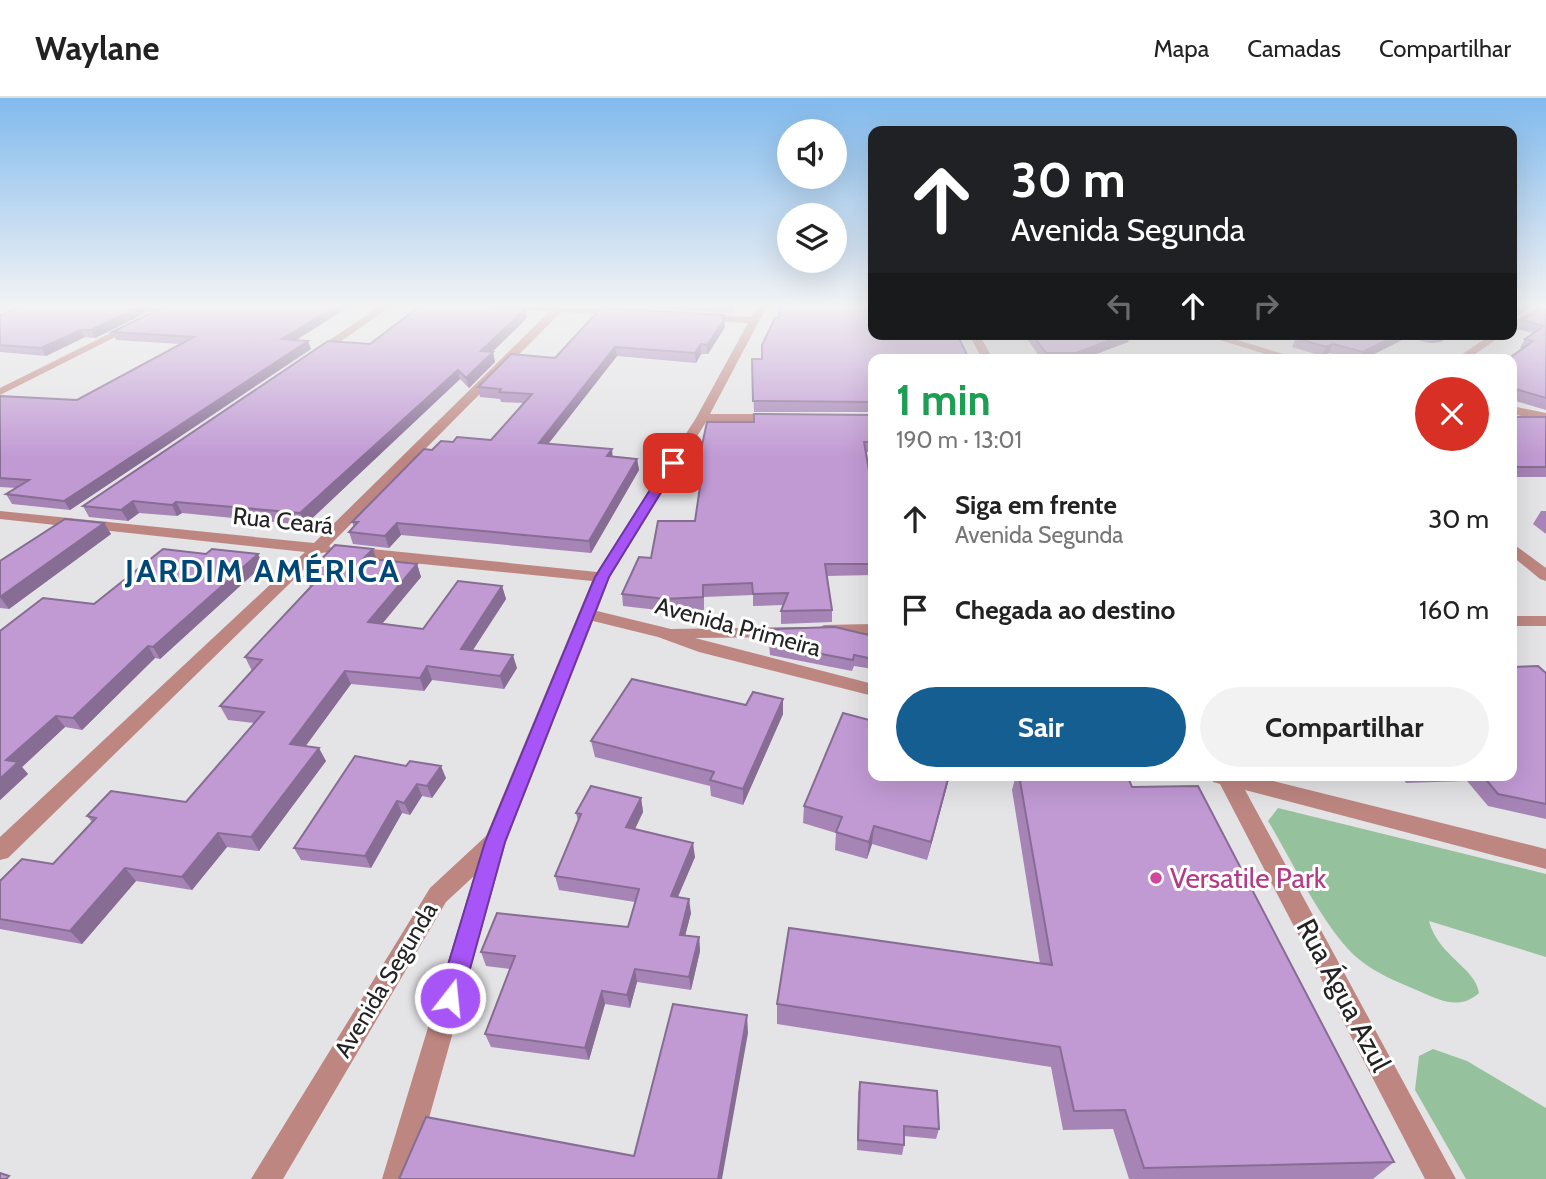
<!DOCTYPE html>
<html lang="pt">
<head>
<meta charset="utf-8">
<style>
	body { margin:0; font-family:Cabin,sans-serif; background:#f2f2f2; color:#222; height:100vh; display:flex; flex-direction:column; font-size:26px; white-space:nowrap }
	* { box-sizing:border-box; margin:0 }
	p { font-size:23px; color:#767676 }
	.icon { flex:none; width:38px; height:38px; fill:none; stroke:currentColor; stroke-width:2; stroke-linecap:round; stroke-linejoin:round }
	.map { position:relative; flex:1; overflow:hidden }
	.drawer { position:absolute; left:868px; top:256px; width:649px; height:427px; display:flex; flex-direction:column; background:#fff; border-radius:14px; box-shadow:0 7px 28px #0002 }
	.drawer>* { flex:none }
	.top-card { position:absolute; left:868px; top:28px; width:649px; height:214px; border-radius:14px; box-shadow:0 7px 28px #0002; background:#202124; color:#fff; overflow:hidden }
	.buttons { position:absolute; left:777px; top:21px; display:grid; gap:14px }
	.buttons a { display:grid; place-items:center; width:70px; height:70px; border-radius:50%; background:#fff; box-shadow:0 7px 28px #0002; font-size:35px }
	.pin { position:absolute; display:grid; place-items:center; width:60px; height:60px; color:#fff; margin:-30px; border-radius:14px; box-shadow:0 4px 10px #0006 }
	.me { position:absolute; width:77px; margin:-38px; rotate:16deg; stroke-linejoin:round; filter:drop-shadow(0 0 5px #0008) }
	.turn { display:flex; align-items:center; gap:24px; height:147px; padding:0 28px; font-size:32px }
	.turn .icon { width:91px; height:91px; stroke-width:2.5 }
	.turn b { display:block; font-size:49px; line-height:60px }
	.lanes { display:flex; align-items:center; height:66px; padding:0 28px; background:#0003; justify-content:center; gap:35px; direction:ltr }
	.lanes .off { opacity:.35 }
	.round { display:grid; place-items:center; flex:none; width:74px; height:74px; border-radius:37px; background:#f2f2f2 }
	.head { display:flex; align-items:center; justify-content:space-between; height:119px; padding:0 28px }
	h1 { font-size:42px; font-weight:700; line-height:52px; color:#1e9e55 }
	.primary-button { display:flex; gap:14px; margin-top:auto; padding:14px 28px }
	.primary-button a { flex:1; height:80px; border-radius:42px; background:#155e92; color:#fff; font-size:28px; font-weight:700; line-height:80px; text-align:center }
	.primary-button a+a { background:#f2f2f2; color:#222 }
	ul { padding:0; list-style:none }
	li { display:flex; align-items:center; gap:21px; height:91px; padding:0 28px }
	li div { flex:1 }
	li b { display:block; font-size:26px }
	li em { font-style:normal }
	header { display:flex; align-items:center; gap:42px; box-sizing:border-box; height:98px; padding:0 35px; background:#fff; border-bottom:2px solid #e0e0e0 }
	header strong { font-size:33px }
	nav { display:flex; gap:38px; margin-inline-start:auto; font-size:24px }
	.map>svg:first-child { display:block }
	.green { fill:#96c19d }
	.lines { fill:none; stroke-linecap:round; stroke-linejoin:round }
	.minor { fill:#bd8681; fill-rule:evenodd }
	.tertiary { fill:#bd8681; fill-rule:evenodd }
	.wall { fill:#a684b6 }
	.shaded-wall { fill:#876c94 }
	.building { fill:#c19ad4; stroke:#876c94; stroke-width:2 }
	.route { fill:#a855f7; stroke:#6d37a1; stroke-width:2 }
	.hotel-dot { fill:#d1479c; stroke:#fff; stroke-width:2.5 }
	.labels { text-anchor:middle; stroke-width:6; stroke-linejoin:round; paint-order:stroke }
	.street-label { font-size:24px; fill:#232324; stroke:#fff }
	.near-hotel-label { font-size:28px; fill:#b23c85; stroke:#fff; text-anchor:start }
	.near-street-label { font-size:28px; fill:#232324; stroke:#fff }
	.district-label { font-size:32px; font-weight:bold; letter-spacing:2px; fill:#004877; stroke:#fff }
</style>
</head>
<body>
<header>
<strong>Waylane</strong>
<nav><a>Mapa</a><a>Camadas</a><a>Compartilhar</a></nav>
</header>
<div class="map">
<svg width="1546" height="1081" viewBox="0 0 1546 1081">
	<rect width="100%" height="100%" fill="#e4e4e6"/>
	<path class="green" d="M1278,710L1546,776V859L1429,823C1438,858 1476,870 1479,895C1460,912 1442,903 1421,894C1398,884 1374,875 1355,858C1322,827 1292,763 1268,723Z
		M1433,951L1467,963L1546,1010V1081H1466L1415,992L1419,958Z"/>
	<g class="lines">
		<path class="minor" d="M0,208H6L0,211Z
			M165,208H177L0,297V290Z
			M380,208H391L320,258H312V254Z
			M505,208L620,211L625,214L620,217L561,214L329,448L332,451L329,454L321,455L8,760L0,762V739L305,454L0,421V413L314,445L550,213L510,211Z
			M758,208H767L710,316H775L781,320L775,324H706L610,479L597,513L671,531L802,529L805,533L802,537L796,539L695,540L873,586V598L699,554L658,539L593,523L506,744L412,1081H382L474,778L446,804L283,1081H251L430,790L486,738L592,483L352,459L344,454L352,449L597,474L696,320L748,225L704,222L699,219L704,216L751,219Z
			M1539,208H1546V211L1512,231V224Z
			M969,236H979L993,261H982Z
			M1492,236H1504L1468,261H1455Z
			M1512,445L1546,470V483L1540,481L1512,458Z
			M1512,518H1546V528H1512Z
			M873,526V536L824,537L815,532L824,527Z
			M1210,677H1249L1546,751V771L1245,692L1456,1081H1425L1220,686L1213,684Z"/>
		<path class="tertiary" d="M1200,236H1217L1300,261H1282Z
			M1512,308L1546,315V323L1512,316Z"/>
	</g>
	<path class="wall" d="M160,208L95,240L85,239L46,258L0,254V217Z
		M350,208L295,242L311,251L70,412L12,406L6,396L16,390L0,389V298L77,302L181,246L116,242L112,234Z
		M420,208H504L505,210L525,211L527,220L492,254H493L495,264L469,290L460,281L305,427L182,415L177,418L139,415L128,423L89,419L83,408L370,246Z
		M613,208H736L731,215Z
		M1546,208V312L1512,302V261L1523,250H1520L1525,241L1533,235L1517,231L1522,222Z
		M724,217L725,229L708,256H701L696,265L617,258L549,345L613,359L637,361L639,372L591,455L401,437L389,450L353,446L349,434L354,429L352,424L432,352L453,344L491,342L523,305L501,304L500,301L480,299L478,289L555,260Z
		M1024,236H1130L1128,244L1083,261H1041Z
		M1304,236H1456L1440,244L1429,245L1408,239L1364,261H1349L1329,255L1322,258L1292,249L1296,240Z
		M752,261H873V315V314H754Z
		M873,317V354H866L873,395V477L827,478L832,512V524L781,526V513L783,507L753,508V497L704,499V512L666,513L623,508L622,496L651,460L695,423L700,387H697L696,375L754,324Z
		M1512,319H1546V379H1512Z
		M1541,413H1546V436L1533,426Z
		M104,425L111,436L9,511L0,510V463Z
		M376,461L417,466L421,479L382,525L423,531L502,488L506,501L473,552L517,570L504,591L432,582L424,593L351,586L305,648L326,663L259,753L227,749L192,792L136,783L82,846L0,831V783L53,766L92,724L87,718L186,704L254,625L228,622L220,608L252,573L245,559L310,489L305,478Z
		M263,467L160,561L155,560L82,632L65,629L22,669L28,676L0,702V533L94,506Z
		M873,538V571L854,568L852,573L770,557L769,546Z
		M1546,575V721L1488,708L1467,683L1406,685L1400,677H1512Z
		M783,601V616L743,707L711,698L710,688L595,659L591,643L746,607Z
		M355,658L446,680L432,700L422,698L410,717L402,715L371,770L301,762L294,750Z
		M950,677L927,762L872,746L867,761L835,752L836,735L803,725L804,708Z
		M1016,677H1127L1132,689L1394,1064L1373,1081H1129L1113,1031L1063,1032L1051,969L777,926V906L1040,866L1012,692Z
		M641,700L643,714L635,731L695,759L678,799L691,815L685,837L699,839L700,853L691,892L637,884L630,910L605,906L589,962L491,949L485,936L510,871L486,868L481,854L628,829L635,804L559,792L555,778L578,723L576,715Z
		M860,984L939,1031L936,1041L904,1038V1047L902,1057L857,1052L858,995Z"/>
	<path class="shaded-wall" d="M141,208H160L95,240L91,232Z
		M336,208H350L285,249L282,241Z
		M731,208H736L731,215Z
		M1525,208H1535L1513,220L1515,213Z
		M525,211L527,220L483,263L481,253Z
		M724,217L725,229L708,256L707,247Z
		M81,232L85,239L46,258L41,250Z
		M1126,236H1130L1128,244L1083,261H1075L1076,255Z
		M1399,236H1409L1408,239L1364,261H1360L1363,254Z
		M1434,236H1456L1440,244L1429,245Z
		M308,243L311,251L70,412L64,403Z
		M701,246V256L696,265L695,255Z
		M1333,246L1329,255L1322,258L1326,249Z
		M615,249L617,258L541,355L539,345Z
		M493,254L495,264L469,290L466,280Z
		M458,272L460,281L305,427L300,415Z
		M612,351L613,362L607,358Z
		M637,361L639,372L591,455L589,443Z
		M133,403L139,415L128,423L121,412Z
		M176,404L182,415L177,418L172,407Z
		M104,425L111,436L9,511L0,499Z
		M397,425L401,437L389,450L385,438Z
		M373,451L377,463L364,460Z
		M258,456L263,467L160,561L153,549Z
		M417,466L421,479L373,537L368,524Z
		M502,488L506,501L465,564L461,551Z
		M148,548L155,560L82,632L73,620Z
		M513,557L517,570L504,591L500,578Z
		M427,568L432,582L424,593L420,580Z
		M345,573L351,586L297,660L290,646Z
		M783,601V616L743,707V691Z
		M56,618L65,629L22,669L28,676L0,702V681L6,662Z
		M319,650L326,663L259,753L251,739Z
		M441,668L446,680L432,700L427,688Z
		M949,677H950L927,762L931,744Z
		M417,686L422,698L410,717L404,705Z
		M641,700L643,714L629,743L626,729Z
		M397,703L402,715L371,770L365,758Z
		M874,728L872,746L867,761L869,744Z
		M218,735L227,749L192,792L182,779Z
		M693,745L695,759L672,812L671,798Z
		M125,770L136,783L82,846L70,833Z
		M689,801L691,815L682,850L680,837Z
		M699,839L700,853L691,892L689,879Z
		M635,871L637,884L630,910L627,897Z
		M602,893L605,906L589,962L585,950Z
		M747,917L748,935L722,1081H718Z"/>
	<path class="building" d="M23,208H141L91,232H81L41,250L0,247V217Z
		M165,208H336L282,241L308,243L64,403L6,396L29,382L0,380V298L77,302L194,239L112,234Z
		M420,208H496L494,209L525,211L481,253L493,254L466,280L458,272L300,415L176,404L172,407L133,403L121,412L83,408L328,243L370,246Z
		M781,208H873V236H957L969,261H873V304L753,303L752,261H762V247L775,220H778Z
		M1512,208H1525L1515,213L1514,221L1512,220Z
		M1546,208V300L1512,290V261H1508L1533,243L1525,241L1544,228L1522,222Z
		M601,210L724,217L722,220H725L707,247L701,246L695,255L615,249L539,345L612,351L607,358L637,361L589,443L397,425L385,438L349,434L358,424H352L424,351L432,352L441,343L453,344L457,339L491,342L532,296L499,294L501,291L478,289L511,256L555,260Z
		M1032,236H1126L1076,255H1046Z
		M1304,236H1399L1363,254L1333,246L1326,249L1296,240Z
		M754,316L873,317V344H864L873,395V466H825L832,512L781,513L788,495L753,496L752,485L703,487V499L665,501L622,496L639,459L651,460L658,423H695L702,375H696L707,324H754Z
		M1512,319H1546V369H1512Z
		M65,421L104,425L0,499V463Z
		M335,447L373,451L364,460L417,466L368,524L423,531L458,483L502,488L461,551L513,557L500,578L427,568L420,580L345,573L290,646L319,650L251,739L218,735L182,779L125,770L70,833L0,821V783L22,761L53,766L96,720L87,718L111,693L186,704L264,614L220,608L262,562L245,559L320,479L305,478Z
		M163,451L206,456L212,451L258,456L153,549L148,548L73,620L56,618L6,662L18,664L0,681V533L43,500L94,506Z
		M835,529L873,538V561L854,557L853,562L769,546L775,531Z
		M1538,568L1546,575V706L1498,696L1482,677H1512V569Z
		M632,581L746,607L753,594L783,601L743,691L710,682L714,674L591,643Z
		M843,615L873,623V677H949L931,744L874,728L869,744L836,734L842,719L804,708Z
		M355,658L406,668L410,663L441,668L427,688L417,686L404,705L397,703L365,758L294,750Z
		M1019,677H1127L1132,689L1198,688L1394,1064L1144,1070L1125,1012L1074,1013L1060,949L777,906L789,830L1052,867Z
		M591,688L641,700L626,729L693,745L671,798L689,801L680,837L699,839L689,879L635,871L627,897L602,893L585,950L485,936L515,858L481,854L497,815L628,829L639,791L555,778L581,716L576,715Z
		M673,906L747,917L718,1081H399L426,1019L634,1058Z
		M860,984L937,993L939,1031L904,1028V1047L858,1042Z
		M0,1075L9,1078L6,1081H0Z"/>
	<linearGradient id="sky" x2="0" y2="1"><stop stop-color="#81baed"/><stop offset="0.58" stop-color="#f3f3f4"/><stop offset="1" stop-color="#f3f3f4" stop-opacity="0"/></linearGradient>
	<rect width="1546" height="359" fill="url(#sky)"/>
	<path class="route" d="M673,362L679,365L609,479L505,744L462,900L458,908L450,911L441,908L438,900L485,744L595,479L667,365Z"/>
	<circle class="hotel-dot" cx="1156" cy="780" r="7"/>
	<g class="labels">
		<g class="street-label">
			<text transform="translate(283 423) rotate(6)" y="8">Rua Ceará</text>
			<text transform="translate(738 529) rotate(15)" y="8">Avenida Primeira</text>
			<text transform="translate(386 882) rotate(-59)" y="8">Avenida Segunda</text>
		</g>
		<g class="near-hotel-label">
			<text x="1170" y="790">Versatile Park</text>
		</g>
		<g class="near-street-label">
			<text transform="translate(1344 897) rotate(62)" y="10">Rua Água Azul</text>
		</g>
		<g class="district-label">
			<text x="263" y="484">JARDIM AMÉRICA</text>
		</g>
	</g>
</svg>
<div class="buttons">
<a><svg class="icon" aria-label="sound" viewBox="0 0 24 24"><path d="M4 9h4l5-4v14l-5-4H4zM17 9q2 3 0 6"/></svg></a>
<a><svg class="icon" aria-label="layers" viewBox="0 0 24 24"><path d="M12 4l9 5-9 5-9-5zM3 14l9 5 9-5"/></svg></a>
</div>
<div class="pin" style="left:673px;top:365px;background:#d93025"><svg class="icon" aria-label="arrive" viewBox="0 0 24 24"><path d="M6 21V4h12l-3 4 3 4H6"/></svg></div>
<svg class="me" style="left:450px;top:900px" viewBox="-20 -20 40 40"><circle r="17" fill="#a855f7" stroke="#fff" stroke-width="3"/><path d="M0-11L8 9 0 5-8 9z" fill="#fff"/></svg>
<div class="top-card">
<div class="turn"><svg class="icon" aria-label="ahead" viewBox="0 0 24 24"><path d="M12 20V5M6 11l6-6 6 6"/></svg><div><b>30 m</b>Avenida Segunda</div></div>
<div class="lanes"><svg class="icon off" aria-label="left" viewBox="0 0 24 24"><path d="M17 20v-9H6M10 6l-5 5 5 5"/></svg><svg class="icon" aria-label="ahead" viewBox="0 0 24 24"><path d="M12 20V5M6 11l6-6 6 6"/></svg><svg class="icon off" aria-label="right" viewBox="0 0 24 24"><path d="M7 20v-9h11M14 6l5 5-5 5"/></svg></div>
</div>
<section class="drawer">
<div class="head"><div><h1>1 min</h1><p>190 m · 13:01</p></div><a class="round" style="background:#d93025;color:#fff"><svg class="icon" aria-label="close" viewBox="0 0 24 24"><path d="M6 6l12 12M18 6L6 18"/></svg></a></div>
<ul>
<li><svg class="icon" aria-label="ahead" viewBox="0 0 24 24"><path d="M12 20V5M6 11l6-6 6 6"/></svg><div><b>Siga em frente</b><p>Avenida Segunda</p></div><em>30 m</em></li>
<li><svg class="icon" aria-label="arrive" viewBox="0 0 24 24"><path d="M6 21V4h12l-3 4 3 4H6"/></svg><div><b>Chegada ao destino</b></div><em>160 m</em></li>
</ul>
<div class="primary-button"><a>Sair</a><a>Compartilhar</a></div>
</section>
</div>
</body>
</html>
